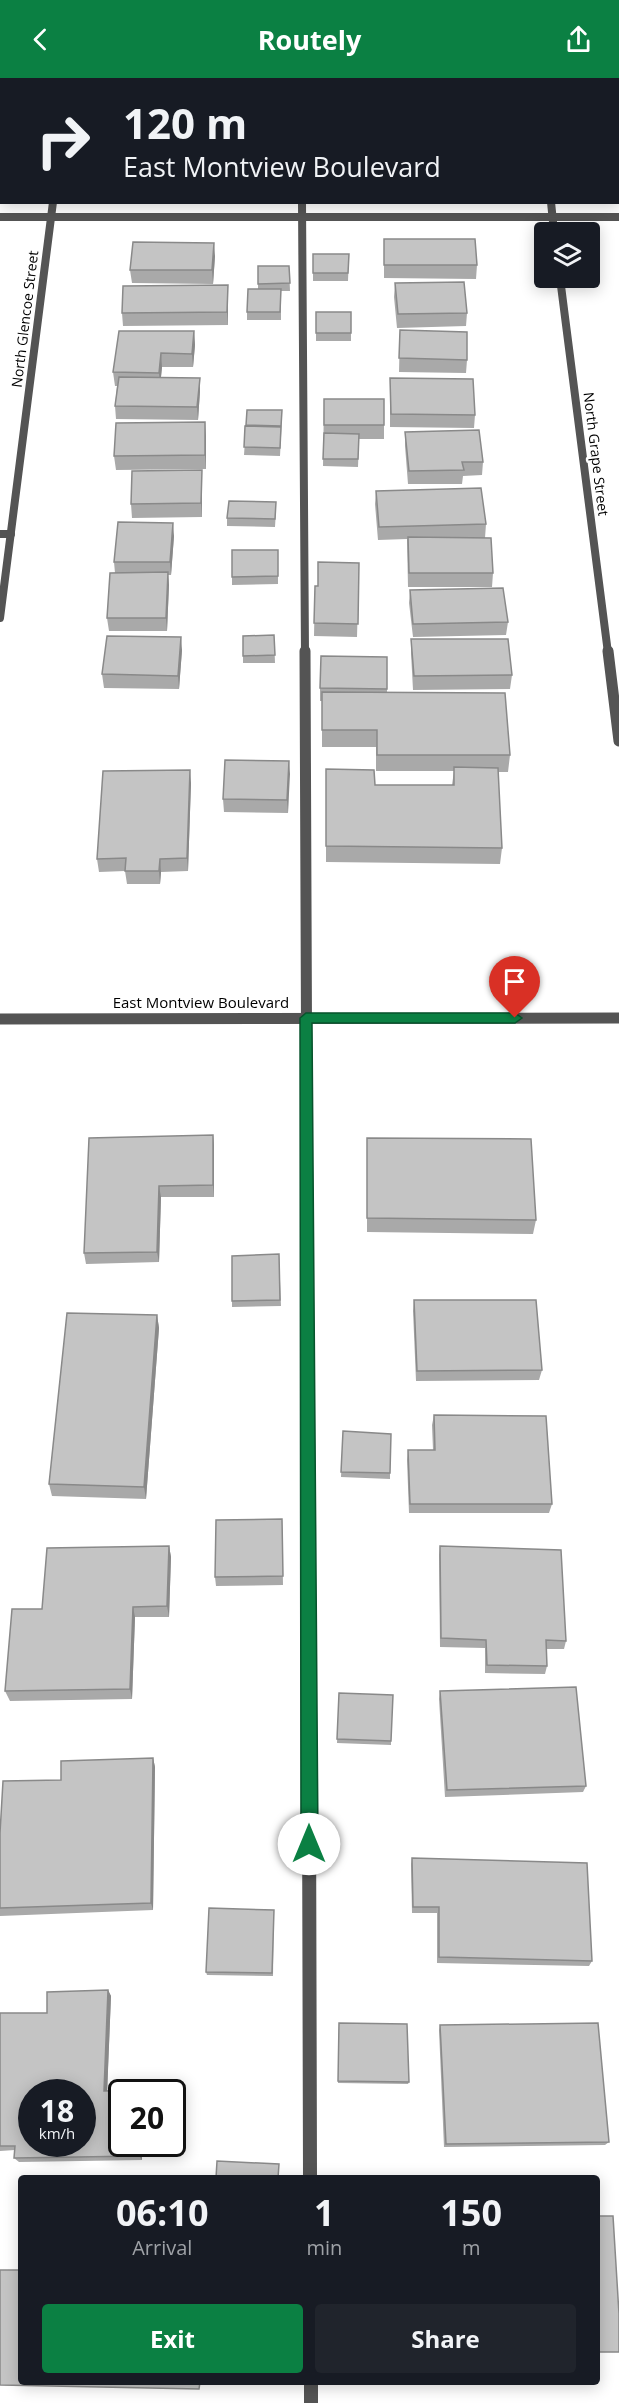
<!DOCTYPE html>
<html lang="en">
<head>
<meta charset="utf-8">
<style>
	body { margin:0; font-family:"Open Sans",sans-serif; background:#20242c; color:#f1f3f6; height:100vh; display:flex; flex-direction:column; font-size:22px; white-space:nowrap }
	* { box-sizing:border-box; margin:0 }
	p { font-size:20px; color:#9ea1a6 }
	.icon { flex:none; width:33px; height:33px; fill:none; stroke:currentColor; stroke-width:2; stroke-linecap:round; stroke-linejoin:round }
	.map { position:relative; flex:1; overflow:hidden }
	.details { position:absolute; left:18px; top:2097px; width:582px; height:210px; display:flex; flex-direction:column; background:#171b24; border-radius:6px; box-shadow:0 3px 15px #0003 }
	.details>* { flex:none }
	.hud { position:absolute; left:0px; top:0px; width:620px; height:126px; box-shadow:0 3px 15px #0003; background:#171b24; color:#f1f3f6; overflow:hidden }
	.tools { position:absolute; left:534px; top:144px; display:grid; gap:12px }
	.tools a { display:grid; place-items:center; width:66px; height:66px; border-radius:6px; background:#171b24; box-shadow:0 3px 15px #0003; font-size:30px }
	.speed { position:absolute; left:18px; top:2001px; display:flex; gap:12px; font-size:30px; font-weight:700; text-align:center }
	.speed>* { display:grid; place-content:center; width:78px; height:78px; border-radius:50%; background:#171b24; box-shadow:0 3px 15px #0003; line-height:1 }
	.speed small { font-size:15px; font-weight:400 }
	.speed .limit { border:3px solid #111; border-radius:9px; background:#fff; color:#111 }
	.pin { position:absolute; display:grid; place-items:center; width:51px; height:51px; color:#fff; margin:-62px -26px; border-radius:50% 50% 50% 0; rotate:-45deg; box-shadow:0 0 6px #0007 }
	.pin .icon { rotate:45deg }
	.me { position:absolute; width:66px; margin:-33px; rotate:0deg; stroke-linejoin:round; filter:drop-shadow(0 0 4px #0008) }
	.turn { display:flex; align-items:center; gap:21px; height:126px; padding:0 24px; font-size:27px }
	.turn .icon { width:78px; height:78px; stroke-width:2.5 }
	.turn b { display:block; font-size:42px; line-height:51px }
	.eta { display:flex; justify-content:space-evenly; align-items:center; height:102px; text-align:center }
	.eta b { font-size:36px; font-weight:700; line-height:42px }
	.cta { display:flex; gap:12px; margin-top:auto; padding:12px 24px }
	.cta a { flex:1; height:69px; border-radius:6px; background:#0b8043; color:#fff; font-size:24px; font-weight:700; line-height:69px; text-align:center }
	.cta a+a { background:#20242c; color:#f1f3f6 }
	header { display:flex; justify-content:space-between; align-items:center; height:78px; padding:0 24px; background:#0b8043; color:#fff; font-size:27px; font-weight:700 }
	.map>svg:first-child { display:block }
	.lines { fill:none; stroke-linecap:round; stroke-linejoin:round }
	.service-far2 { stroke:#545454; stroke-width:8 }
	.service-far1 { stroke:#545454; stroke-width:11 }
	.service { stroke:#545454; stroke-width:14 }
	.minor-far1 { stroke:#545454; stroke-width:8 }
	.minor { stroke:#545454; stroke-width:11 }
	.tertiary { stroke:#545454; stroke-width:11 }
	.wall { fill:#a9a9a9 }
	.shaded-wall { fill:#898989 }
	.building { fill:#c4c4c4; stroke:#898989; stroke-width:1.5; fill-rule:evenodd }
	.route { fill:#0b8043; stroke:#07532c; stroke-width:1.5 }
	.labels { text-anchor:middle; stroke-width:5; stroke-linejoin:round; paint-order:stroke }
	.far-street-label { font-size:14px; fill:#000; stroke:#fff }
	.street-label { font-size:15px; fill:#000; stroke:#fff }
</style>
</head>
<body>
<header><svg class="icon" aria-label="back" viewBox="0 0 24 24"><path d="M15 5l-7 7 7 7"/></svg>Routely<svg class="icon" aria-label="share" viewBox="0 0 24 24"><path d="M12 15V3M7 8l5-5 5 5M5 13v7h14v-7"/></svg></header>
<div class="map">
<svg width="619" height="2325" viewBox="0 0 619 2325">
	<rect width="100%" height="100%" fill="#fff"/>
	<g class="lines">
		<path class="service-far2" d="M302,124L305,575
			M0,456H11"/>
		<path class="service-far1" d="M305,573L308,1330"/>
		<path class="service" d="M308,1329L310,2100
			M311,2304V2325"/>
		<path class="minor-far1" d="M551,124L554,154
			M0,139H619
			M560,200L608,575
			M0,540L53,124"/>
		<path class="minor" d="M608,573L619,663"/>
		<path class="tertiary" d="M0,941L619,940"/>
	</g>
	<path class="wall" d="M142,0H191V2L142,1Z
		M608,0H619V55H618V2H608Z
		M384,161L477,187L476,201L384,200Z
		M313,176H349L348,203H313Z
		M215,178L213,206L132,205L130,192Z
		M258,188H289L290,213H281V242H247V234L258,211Z
		M395,205L467,235L466,248L397,250L394,219Z
		M228,207V247L123,248L122,235Z
		M316,234H351V263H316Z
		M400,252L467,282L466,295L399,294Z
		M194,253L195,267L193,289H162L161,299L200,313L198,342L116,341L115,328L117,308H115L113,294Z
		M390,300L475,337L474,350L390,349Z
		M324,321L384,347V361H359L358,389L323,388Z
		M247,332L282,340L280,378L244,377Z
		M405,354L483,384L482,397L463,398L462,406H408L405,368Z
		M206,358V391L116,392L114,378Z
		M202,406V439L132,440L131,426Z
		M376,413L486,446L485,460L493,495L492,509H408L407,461L378,462L375,426Z
		M276,432L275,449L227,448V440Z
		M174,458L171,497H168L169,507L167,553H109L107,540L115,495L114,484Z
		M232,472H278V506L232,507Z
		M359,485L357,559L314,558L315,508H318Z
		M410,512L508,544L506,557L413,559L409,525Z
		M274,557L275,585H243V578Z
		M411,561L512,597L510,611L413,612L411,575Z
		M182,572L179,611L104,610L102,596Z
		M387,579V615L510,677L508,694H498L502,770L500,786L326,784V691L375,707H452L454,693H376V669H322V623H320V610Z
		M289,683L288,735L224,734L223,721Z
		M191,705L188,793L161,794L160,806H127L125,793L99,794L97,781Z
		M213,1057L214,1068V1119H161L159,1184L86,1186L84,1175Z
		M367,1060L536,1142L533,1156L367,1154Z
		M279,1176L281,1228L232,1229V1223Z
		M414,1222L542,1292L539,1302L416,1303L413,1233Z
		M157,1237L159,1250L146,1421L52,1418L49,1406Z
		M434,1337L552,1426L549,1435H409L407,1382L408,1372H433L432,1347Z
		M343,1353L390,1395V1401L341,1399Z
		M282,1441L283,1507L216,1508L215,1499Z
		M169,1468L171,1479L169,1539H135L132,1621L10,1623L5,1613L42,1531Z
		M440,1468L566,1563L564,1571H546L547,1588L545,1596L485,1595V1570L440,1569L439,1477Z
		M440,1613L586,1708L583,1714L445,1719L439,1621Z
		M339,1615L391,1663V1667L337,1665Z
		M153,1680L155,1689L153,1832L0,1838V1755L61,1702Z
		M412,1780L592,1883L589,1888L437,1885V1835H412L411,1786Z
		M274,1832L273,1898L207,1897L206,1894Z
		M108,1912L111,1918L107,2013L142,2066V2082L19,2084L14,2080L15,2072L0,2073V1935H47Z
		M339,1945L409,2004L408,2006L338,2005Z
		M440,1947L609,2064L605,2067L444,2069L439,1952Z"/>
	<path class="shaded-wall" d="M214,165L215,178L213,206L212,192Z
		M228,207V247L227,234Z
		M194,253L195,267L193,289L192,276Z
		M161,275L162,289L160,308L159,295Z
		M200,300V313L198,342L197,329Z
		M205,344L206,358V391L205,377Z
		M202,392V439L201,425Z
		M173,445L174,458L171,497L170,484Z
		M168,494L169,507L167,553L166,540Z
		M181,559L182,572L179,611L178,598Z
		M289,683L290,696L288,735L287,722Z
		M190,692L191,705L188,793L187,780Z
		M160,781L161,794L160,806L159,793Z
		M213,1057L214,1068V1119L213,1107Z
		M159,1108L161,1119L159,1184L157,1174Z
		M157,1237L159,1250L146,1421L144,1409Z
		M169,1468L171,1479L169,1539L167,1528Z
		M133,1529L135,1539L132,1621L130,1611Z
		M153,1680L155,1689L153,1832L151,1825Z
		M108,1912L111,1918L107,2018L104,2013Z
		M139,2066H142V2082L139,2078Z"/>
	<path class="building" d="M382,0H462L463,2H382Z
		M609,0H619V22H618V2H609Z
		M618,25H619V42H618Z
		M384,161H475L477,187H384Z
		M133,164L214,165L212,192H130Z
		M313,176H349L348,195H313Z
		M258,188H289L290,205L258,206Z
		M464,204L467,235L398,236L395,205Z
		M228,207L227,234L122,235L123,208Z
		M248,211H281L280,234H247Z
		M316,234H351V255H316Z
		M400,252L467,254V282L399,280Z
		M119,253H194L192,276L161,275L159,295L113,294Z
		M119,299L200,300L197,329L115,328Z
		M390,300L473,301L475,337L391,336Z
		M324,321H384V347H324Z
		M247,332H282L281,348L246,347Z
		M205,344V377L114,378L116,345Z
		M245,348L281,349L280,370L244,369Z
		M479,352L483,384H462L464,392L409,393L405,354Z
		M324,355L359,356L358,381H323Z
		M202,392L201,425L131,426L132,393Z
		M481,410L486,446L379,449L376,413Z
		M229,423L276,424L275,441L227,440Z
		M118,444L173,445L170,484H114Z
		M408,459L491,460L493,495H409Z
		M232,472H278V498L232,499Z
		M318,484L359,485L358,546L314,545L315,508H318Z
		M168,494L166,540H107L110,495Z
		M503,510L508,544L413,546L410,512Z
		M274,557L275,577L243,578V558Z
		M107,558L181,559L178,598L102,596Z
		M411,561H508L512,597L414,598Z
		M321,578L387,579V611L320,610Z
		M322,614L505,615L510,677H377V652H322Z
		M225,682L289,683L287,722L223,721Z
		M454,689L498,690L502,770L326,768V691L374,692L375,707H454Z
		M190,692L187,780L160,781L159,793H125L126,780L97,781L103,693Z
		M213,1057V1107L159,1108L157,1174L84,1175L89,1060Z
		M367,1060L531,1061L536,1142L367,1140Z
		M279,1176L280,1222L232,1223V1178Z
		M414,1222H536L542,1292L417,1293Z
		M67,1235L157,1237L144,1409L49,1406Z
		M434,1337L546,1338L552,1426H410L408,1372H435Z
		M343,1353L391,1356L390,1395L341,1394Z
		M282,1441L283,1498L215,1499L216,1442Z
		M169,1468L167,1528L133,1529L130,1611L5,1613L12,1531H42L47,1470Z
		M440,1468L561,1472L566,1563L546,1562L547,1588L487,1587L486,1562L441,1560Z
		M576,1609L586,1708L447,1712L440,1613Z
		M339,1615L393,1617L391,1663L337,1661Z
		M153,1680L151,1825L0,1830V1755L3,1703L61,1702V1683Z
		M412,1780L587,1785L592,1883L439,1879V1829H413Z
		M209,1830L274,1832L272,1895L206,1894Z
		M108,1912L104,2013L140,2012V2014H122V2066H139V2078L14,2080L15,2068H0V1935H47V1914ZM32,2014H82V2066H32Z
		M339,1945L407,1946L409,2004L338,2003Z
		M598,1945L609,2064L446,2066L440,1947Z
		M217,2083L279,2086L278,2100H216Z
		M597,2138H613L619,2236V2274H597Z
		M0,2192H21V2304H200L199,2311L0,2307Z"/>
	<path class="route" d="M306,935H515L522,940L515,945H312L318,1766L315,1772L309,1775L303,1772L301,1766L300,940Z"/>
	<g class="labels">
		<g class="far-street-label">
			<text transform="translate(25 241) rotate(-83)" y="5">North Glencoe Street</text>
			<text transform="translate(596 376) rotate(83)" y="5">North Grape Street</text>
		</g>
		<g class="street-label">
			<text x="201" y="930">East Montview Boulevard</text>
		</g>
	</g>
</svg>
<div class="tools">
<a><svg class="icon" aria-label="layers" viewBox="0 0 24 24"><path d="M12 4l9 5-9 5-9-5zM3 14l9 5 9-5"/></svg></a>
</div>
<div class="speed"><div>18<small>km/h</small></div><div class="limit">20</div></div>
<div class="pin" style="left:515px;top:940px;background:#d93025"><svg class="icon" aria-label="arrive" viewBox="0 0 24 24"><path d="M6 21V4h12l-3 4 3 4H6"/></svg></div>
<svg class="me" style="left:309px;top:1766px" viewBox="-20 -20 40 40"><circle r="19" fill="#fff"/><path d="M0-13L10 11 0 6-10 11z" fill="#0b8043"/></svg>
<div class="hud">
<div class="turn"><svg class="icon" aria-label="right" viewBox="0 0 24 24"><path d="M7 20v-9h11M14 6l5 5-5 5"/></svg><div><b>120 m</b>East Montview Boulevard</div></div>
</div>
<section class="details">
<div class="eta">
<div><b>06:10</b><p>Arrival</p></div>
<div><b>1</b><p>min</p></div>
<div><b>150</b><p>m</p></div>
</div>
<div class="cta"><a>Exit</a><a>Share</a></div>
</section>
</div>
</body>
</html>
